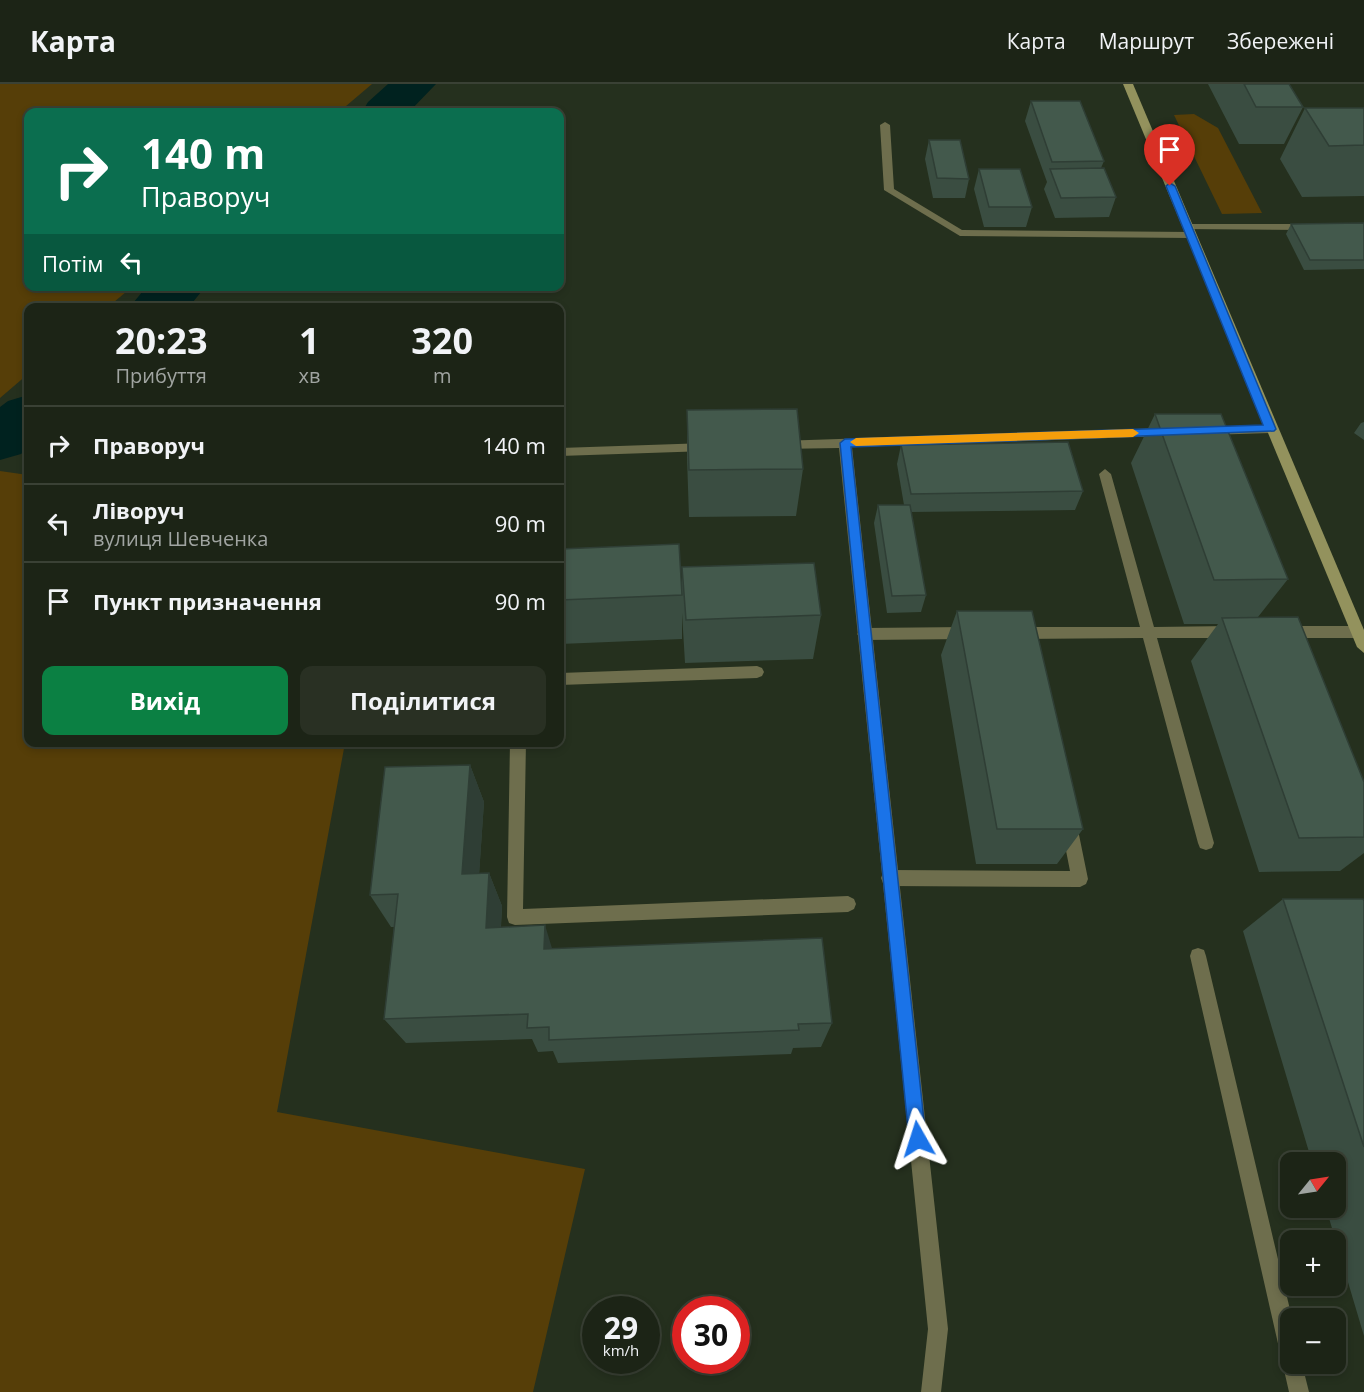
<!DOCTYPE html>
<html lang="uk">
<head>
<meta charset="utf-8">
<style>
	body { margin:0; font-family:"Open Sans",sans-serif; background:#293023; color:#f1f3f6; height:100vh; display:flex; flex-direction:column; font-size:22px; white-space:nowrap }
	* { box-sizing:border-box; margin:0 }
	p { font-size:20px; color:#a0a4a1 }
	.icon { flex:none; width:33px; height:33px; fill:none; stroke:currentColor; stroke-width:2; stroke-linecap:round; stroke-linejoin:round }
	.map { position:relative; flex:1; overflow:hidden }
	.panel { position:absolute; left:24px; top:219px; width:540px; height:444px; display:flex; flex-direction:column; background:#1c2416; border-radius:12px; box-shadow:0 3px 9px #0003,0 0 0 2px #3a4135 }
	.panel>* { flex:none }
	.hud { position:absolute; left:24px; top:24px; width:540px; height:183px; border-radius:12px; box-shadow:0 3px 9px #0003,0 0 0 2px #3a4135; background:#0b6e4f; color:#fff; overflow:hidden }
	.needle { width:39px; rotate:60deg }
	.buttons { position:absolute; left:1280px; top:1068px; display:grid; gap:12px }
	.buttons a { display:grid; place-items:center; width:66px; height:66px; border-radius:12px; background:#1c2416; box-shadow:0 3px 9px #0003,0 0 0 2px #3a4135; font-size:30px }
	.speed { position:absolute; left:582px; top:1212px; display:flex; gap:12px; font-size:30px; font-weight:700; text-align:center }
	.speed>* { display:grid; place-content:center; width:78px; height:78px; border-radius:50%; background:#1c2416; box-shadow:0 3px 9px #0003,0 0 0 2px #3a4135; line-height:1 }
	.speed small { font-size:15px; font-weight:400 }
	.speed .limit { border:9px solid #d22; background:#fff; color:#111 }
	.pin { position:absolute; display:grid; place-items:center; width:51px; height:51px; color:#fff; margin:-62px -26px; border-radius:50% 50% 50% 0; rotate:-45deg; box-shadow:0 0 6px #0007 }
	.pin .icon { rotate:45deg }
	.me { position:absolute; width:66px; margin:-33px; rotate:354deg; stroke-linejoin:round; filter:drop-shadow(0 0 4px #0008) }
	.turn { display:flex; align-items:center; gap:21px; height:126px; padding:0 18px; font-size:27px }
	.turn .icon { width:78px; height:78px; stroke-width:2.5 }
	.turn b { display:block; font-size:42px; line-height:51px }
	.then { display:flex; align-items:center; height:57px; padding:0 18px; background:#0003; gap:12px; font-size:22px }
	.eta { display:flex; justify-content:space-evenly; align-items:center; height:102px; text-align:center }
	.eta b { font-size:36px; font-weight:700; line-height:42px }
	.button { display:flex; gap:12px; margin-top:auto; padding:12px 18px }
	.button a { flex:1; height:69px; border-radius:12px; background:#0b8043; color:#fff; font-size:24px; font-weight:700; line-height:69px; text-align:center }
	.button a+a { background:#293023; color:#f1f3f6 }
	ul { padding:0; list-style:none }
	li { display:flex; align-items:center; gap:18px; height:78px; padding:0 18px; border-top:2px solid #3a4135 }
	li div { flex:1 }
	li b { display:block; font-size:22px }
	li em { font-style:normal }
	header { display:flex; align-items:center; gap:36px; box-sizing:border-box; height:84px; padding:0 30px; background:#1c2416; border-bottom:2px solid #3a4135 }
	header strong { font-size:28px }
	nav { display:flex; gap:33px; margin-inline-start:auto; font-size:21px }
	.map>svg:first-child { display:block }
	.green { fill:#563e08 }
	.lines { fill:none; stroke-linecap:round; stroke-linejoin:round }
	.river { fill:#00221f; fill-rule:evenodd }
	.service { fill:#6e6e4d; fill-rule:evenodd }
	.minor { fill:#6e6e4d; fill-rule:evenodd }
	.secondary { fill:#93925d; fill-rule:evenodd }
	.wall { fill:#3a4d41 }
	.shaded-wall { fill:#2f3e35 }
	.building { fill:#43594c; stroke:#2f3e35; stroke-width:1.5 }
	.route { fill:#1a73e8; stroke:#114b97; stroke-width:1.5 }
	.slow { fill:#f59e0b }
</style>
</head>
<body>
<header>
<strong>Карта</strong>
<nav><a>Карта</a><a>Маршрут</a><a>Збережені</a></nav>
</header>
<div class="map">
<svg width="1364" height="1308" viewBox="0 0 1364 1308">
	<rect width="100%" height="100%" fill="#25301e"/>
	<path class="green" d="M0,0H372L339,28H28V202L132,203L108,223L28,224V290L0,314Z
		M1194,30L1218,44L1262,129L1222,130L1174,31Z
		M0,387L28,391V579L23,589L28,591V658L345,659L277,1028L585,1085L533,1308H0Z"/>
	<g class="lines">
		<path class="river" d="M388,0H436L409,28H362L368,18Z
			M147,202H206L188,224H129Z
			M28,311V363L21,370L0,376V323L8,317Z"/>
		<path class="service" d="M885,38L890,41L894,105L962,146L1191,148L1196,151L1191,154L960,152L884,106L880,41Z
			M1187,140H1310L1315,143L1310,146L1183,145V141Z
			M1105,385L1111,390L1154,543L1231,542L1238,548L1231,554H1157L1214,759L1212,764L1206,766L1200,764L1198,759L1143,554L1018,555L1011,549L1018,543H1140L1099,390Z
			M1285,542H1357L1362,544L1364,548L1357,554H1285L1278,548Z
			M967,543L974,549L967,555L864,556L857,550L864,544Z
			M757,582L762,584L764,588L762,592L757,594L560,601V589Z
			M510,658H526L523,825L848,812L854,815L856,820L854,825L848,828L515,841L509,839L507,833Z
			M1069,734L1075,736L1077,741L1088,795L1086,800L1080,803L889,802L883,799L881,794L883,789L889,786L1070,787L1061,741L1063,736Z
			M1198,864L1204,866L1206,872L1292,1234L1290,1280H1302L1309,1308H1289L1190,872L1192,866Z"/>
		<path class="minor" d="M1270,341L1276,345L1270,349L1208,351L1202,347L1208,343Z
			M1166,344L1172,348L1166,352L852,363L948,1245L941,1308H921L928,1245L839,364L779,365L773,361L779,357Z
			M707,359L713,363L707,367L560,372V364Z"/>
		<path class="secondary" d="M1123,0H1133L1364,546V569L1357,563Z"/>
	</g>
	<path class="wall" d="M1208,0H1289L1303,23L1284,60H1239Z
		M1031,17L1104,77L1101,84L1116,113L1109,133L1055,134L1044,105L1047,98L1025,37Z
		M1305,24H1364V112L1302,113L1280,75Z
		M929,56L969,95L965,114H933L925,75Z
		M979,85L1032,123L1026,143H984L974,105Z
		M1364,139V185L1304,186L1286,150L1291,140Z
		M687,326L803,385L796,432L689,433L687,374Z
		M1155,330L1288,495L1258,533L1364,698V769L1340,787L1259,788L1191,577L1218,540H1184L1131,379Z
		M1364,338V356L1354,349L1361,339Z
		M901,361L1083,407L1075,426L911,428L926,511L921,528L887,529L874,439L878,421H904L897,380Z
		M560,465L682,511V483L821,531L813,575L685,579L682,529V555L560,560Z
		M957,527L1083,745L1057,780H976L941,571Z
		M470,681L484,718L479,790L489,789L502,822L501,843L552,864L832,939L821,963L793,964L791,970L558,979L553,967L538,968L532,955L406,959L384,935L394,843H391L370,811Z
		M1283,815L1364,817V1252L1326,1124H1335V1078H1312L1243,847Z"/>
	<path class="shaded-wall" d="M470,681L484,718L477,822L462,790Z
		M489,789L502,822L499,873L486,844Z
		M545,841L554,871L544,865Z"/>
	<path class="building" d="M1244,0H1289L1303,23H1256Z
		M1031,17H1080L1104,77L1052,78Z
		M1305,24H1364V61L1329,62Z
		M929,56H960L969,95L937,94Z
		M1104,84L1116,113L1061,114L1050,85Z
		M979,85H1020L1032,123H989Z
		M1364,139V176H1310L1291,140Z
		M797,325L803,385L689,386L687,326Z
		M1155,330H1221L1288,495L1214,496Z
		M1068,358L1083,407L911,410L901,361Z
		M878,421H910L926,511L892,512Z
		M679,460L682,511L560,516V465Z
		M814,479L821,531L686,536L682,483Z
		M957,527H1032L1083,745H997Z
		M1298,533L1364,698V753L1299,754L1222,534Z
		M470,681L462,790L489,789L486,844L545,841L544,865L822,854L832,939L798,940L799,946L549,956V943L527,944L528,930L384,935L398,810L370,811L385,683Z
		M1283,815H1363L1364,817V1063Z"/>
	<path class="route" d="M1170,99L1175,102L1276,345L1274,347L851,363L926,1055L923,1061L918,1064L912,1061L909,1055L840,359L845,355L1263,341L1166,102Z"/>
	<path class="slow" d="M1133,345L1139,349L1133,353L856,362L850,358L856,354Z"/>
</svg>
<div class="buttons">
<a><svg class="needle" viewBox="-14 -14 28 28"><path d="M0-13l5 13h-10z" fill="#e53935"/><path d="M0 13l5-13h-10z" fill="#a0a4a1"/></svg></a>
<a>+</a>
<a>−</a>
</div>
<div class="speed"><div>29<small>km/h</small></div><div class="limit">30</div></div>
<div class="pin" style="left:1170px;top:102px;background:#d93025"><svg class="icon" aria-label="arrive" viewBox="0 0 24 24"><path d="M6 21V4h12l-3 4 3 4H6"/></svg></div>
<svg class="me" style="left:918px;top:1055px" viewBox="-20 -20 40 40"><path d="M0-17L14 15 0 8-14 15z" fill="#1a73e8" stroke="#fff" stroke-width="4"/></svg>
<div class="hud">
<div class="turn"><svg class="icon" aria-label="right" viewBox="0 0 24 24"><path d="M7 20v-9h11M14 6l5 5-5 5"/></svg><div><b>140 m</b>Праворуч</div></div>
<div class="then">Потім<svg class="icon" aria-label="left" viewBox="0 0 24 24"><path d="M17 20v-9H6M10 6l-5 5 5 5"/></svg></div>
</div>
<section class="panel">
<div class="eta">
<div><b>20:23</b><p>Прибуття</p></div>
<div><b>1</b><p>хв</p></div>
<div><b>320</b><p>m</p></div>
</div>
<ul>
<li><svg class="icon" aria-label="right" viewBox="0 0 24 24"><path d="M7 20v-9h11M14 6l5 5-5 5"/></svg><div><b>Праворуч</b></div><em>140 m</em></li>
<li><svg class="icon" aria-label="left" viewBox="0 0 24 24"><path d="M17 20v-9H6M10 6l-5 5 5 5"/></svg><div><b>Ліворуч</b><p>вулиця Шевченка</p></div><em>90 m</em></li>
<li><svg class="icon" aria-label="arrive" viewBox="0 0 24 24"><path d="M6 21V4h12l-3 4 3 4H6"/></svg><div><b>Пункт призначення</b></div><em>90 m</em></li>
</ul>
<div class="button"><a>Вихід</a><a>Поділитися</a></div>
</section>
</div>
</body>
</html>
